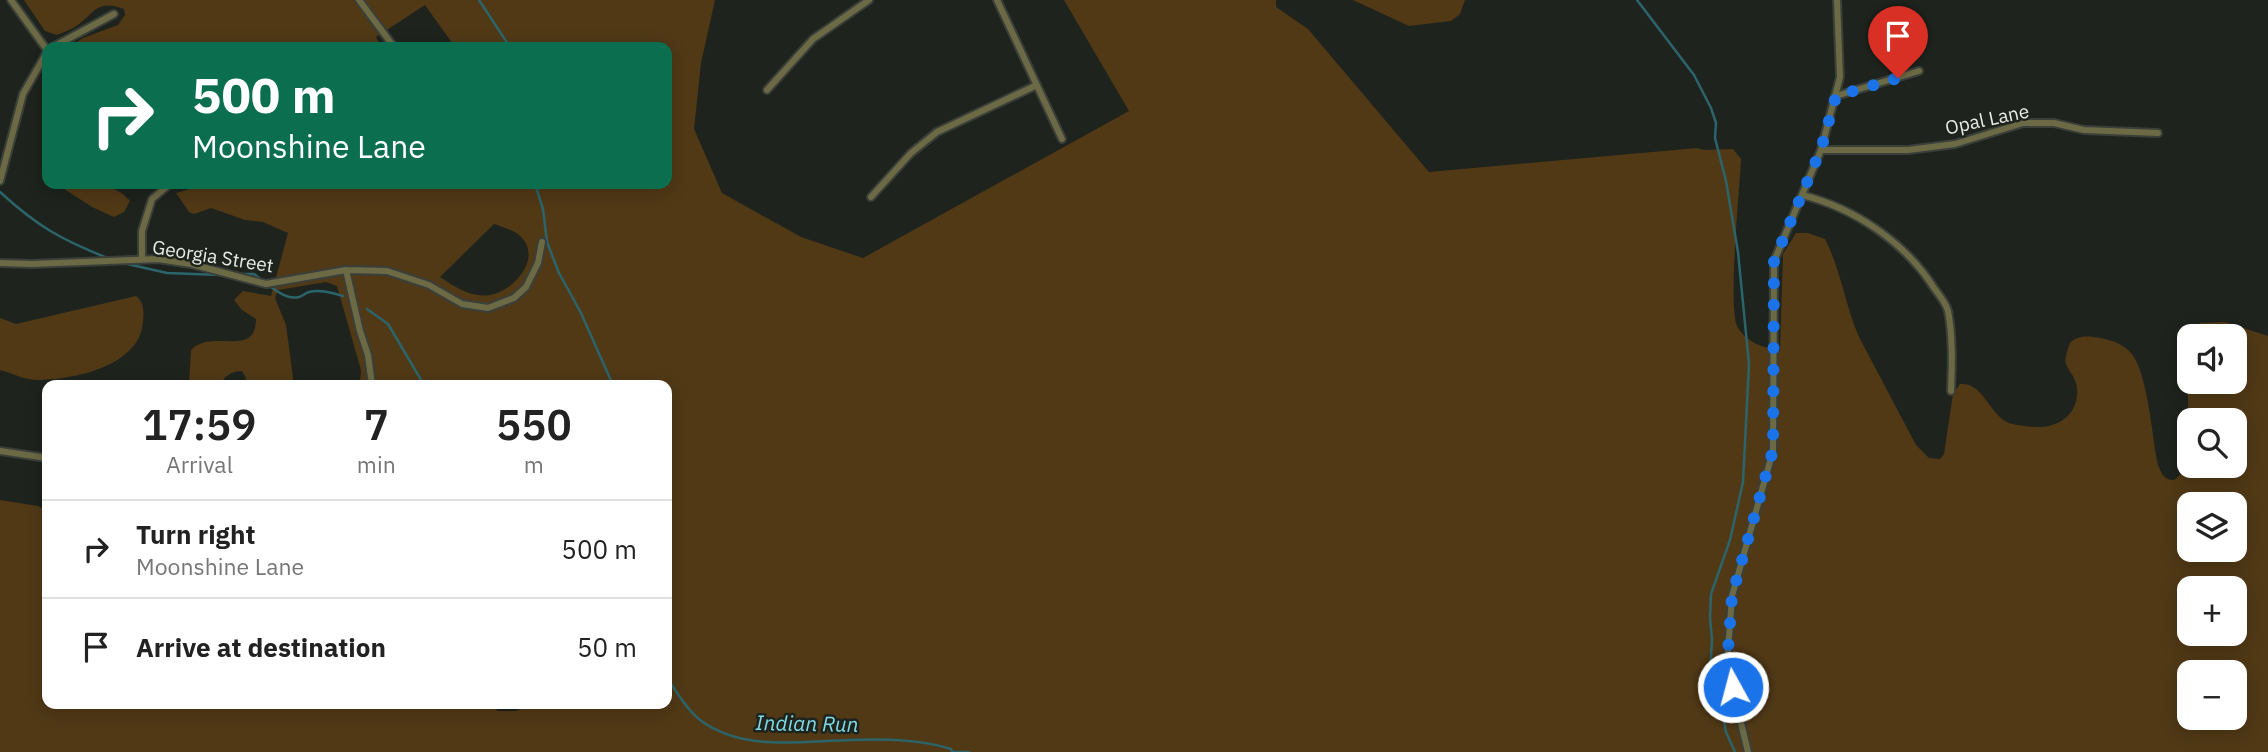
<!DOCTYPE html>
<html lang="en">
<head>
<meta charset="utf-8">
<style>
	body { margin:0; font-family:"IBM Plex Sans",sans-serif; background:#f6f6f6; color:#222; height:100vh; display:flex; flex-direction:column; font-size:26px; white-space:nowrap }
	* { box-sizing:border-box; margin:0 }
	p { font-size:23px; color:#767676 }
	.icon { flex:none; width:38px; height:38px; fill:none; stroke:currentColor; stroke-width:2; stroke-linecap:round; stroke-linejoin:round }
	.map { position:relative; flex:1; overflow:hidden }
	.sheet { position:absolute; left:42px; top:380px; width:630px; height:329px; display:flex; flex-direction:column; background:#fff; border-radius:14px; box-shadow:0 4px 18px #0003 }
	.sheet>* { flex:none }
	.top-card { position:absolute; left:42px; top:42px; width:630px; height:147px; border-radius:14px; box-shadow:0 4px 18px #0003; background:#0b6e4f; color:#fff; overflow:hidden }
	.controls { position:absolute; left:2177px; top:324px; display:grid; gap:14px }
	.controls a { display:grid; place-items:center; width:70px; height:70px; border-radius:14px; background:#fff; box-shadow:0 4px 18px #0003; font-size:35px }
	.pin { position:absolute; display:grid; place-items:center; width:60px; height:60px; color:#fff; margin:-72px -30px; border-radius:50% 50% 50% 0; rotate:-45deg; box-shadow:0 0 7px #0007 }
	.pin .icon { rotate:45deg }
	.me { position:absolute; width:77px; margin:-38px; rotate:353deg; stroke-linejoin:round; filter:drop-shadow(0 0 5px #0008) }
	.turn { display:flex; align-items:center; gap:24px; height:147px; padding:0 35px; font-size:32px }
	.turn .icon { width:91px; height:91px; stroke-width:2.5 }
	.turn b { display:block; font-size:49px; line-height:60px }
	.eta { display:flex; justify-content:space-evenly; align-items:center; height:119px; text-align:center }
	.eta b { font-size:42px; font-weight:600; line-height:49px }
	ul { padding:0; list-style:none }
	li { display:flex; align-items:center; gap:21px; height:98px; padding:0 35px; border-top:2px solid #e0e0e0 }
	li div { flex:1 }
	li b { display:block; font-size:26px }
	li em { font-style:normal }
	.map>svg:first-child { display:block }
	.green { fill:#513916; fill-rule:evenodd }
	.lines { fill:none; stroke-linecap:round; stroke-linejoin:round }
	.stream { stroke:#2b656b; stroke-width:2.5 }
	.minor-casing { stroke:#3a3f39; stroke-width:10 }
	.minor { stroke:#6c6a45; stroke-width:6 }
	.route { stroke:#1a73e8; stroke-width:12; stroke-dasharray:0 21.6 }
	.labels { text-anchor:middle; stroke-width:5; stroke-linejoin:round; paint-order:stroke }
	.street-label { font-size:19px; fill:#e7ebe6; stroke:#1e231d }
	.water-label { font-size:21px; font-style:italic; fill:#7ddae5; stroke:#1e231d }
</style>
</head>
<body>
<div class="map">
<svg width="2268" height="752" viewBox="0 0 2268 752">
	<rect width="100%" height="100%" fill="#1e231d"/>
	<path class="green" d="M24,0H715L701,63L694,129L722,193L801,237L863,258L1129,111L1064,0H1276V7L1308,29L1429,172L1697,148L1704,150L1733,149L1741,159C1740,187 1727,311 1738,328C1749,344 1763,347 1780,351L1783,254L1796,233H1808L1825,239C1841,270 1845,305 1859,337L1916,445L1929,458L1940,459L1944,454L1953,394L1960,384C1984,382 1989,415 2009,423C2018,426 2032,427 2041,427C2065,426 2082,407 2076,383C2074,376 2069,371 2066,364C2064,359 2068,349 2070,343C2078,335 2089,336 2100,338C2111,340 2121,343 2129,351C2148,368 2152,439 2158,465C2162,474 2164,480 2174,480L2188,468L2189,462V466H2235V420H2189V455L2188,400L2184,350L2190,332L2200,323L2225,322L2268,336V752H0V500L38,506L47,511V704H489L498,711H515L536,704H667V385H360L361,370L337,286L326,282L278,290L275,298L286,325L294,385H244L246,378L242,371C231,371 225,376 220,385H189L191,350C212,328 256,359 256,319L242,310L234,300L243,291L271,296L288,233L263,222L245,220L211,208L194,214L189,212L176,193L207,184H667V47H455L425,5L376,37L381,47H69L83,38L118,25L125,15L124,9C98,0 97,10 79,24C73,29 64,32 57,35L45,31ZM494,224C502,227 513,230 519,235C544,256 515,291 490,295C471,298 455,287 440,277ZM2189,336H2235V382H2189ZM2189,504H2235V550H2189ZM2189,588H2235V634H2189ZM2189,672H2235V718H2189Z
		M1353,0H1465L1460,14L1451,21L1409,26Z
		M60,184C84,184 113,180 130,201L124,212L114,217L92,207L61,187Z
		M136,296C144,302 144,312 143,321C141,366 73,380 37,380C25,380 12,373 0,370V318L16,324Z"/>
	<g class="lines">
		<path class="stream" d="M479,0L510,47
			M1637,0L1694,75L1711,108L1716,123L1715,138L1726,181L1738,252L1749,364L1743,482L1730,540L1711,594L1710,618L1712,639L1710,678L1721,705L1726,732L1735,752
			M535,184L543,209L547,242L559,273L581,313L613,385
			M0,192C38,227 62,240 110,259
			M123,263L167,273L220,275
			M240,274H254L263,281
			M268,285C277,291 287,300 299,297C303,296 305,293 309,292C320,289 332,293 343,296
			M367,309L388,324L424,385
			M667,678C677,692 686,709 700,720C743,752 800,741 851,740C884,739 919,739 951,749L952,752H969"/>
		<defs>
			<path id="minor" d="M11,0L47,50
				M359,0L394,47
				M997,0L1062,139
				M53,47L114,14
				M767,90L813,39L869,0
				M1836,96L1919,71
				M1821,150H1908L1955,144L2023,123H2054L2084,130L2158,133
				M0,181L23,94L47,52
				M1802,195C1854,208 1905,242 1934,288C1939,295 1946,303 1948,311C1953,337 1952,365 1951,391
				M871,197L911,153L937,132L1037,85
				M142,260V231L152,199L170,184
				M0,263L32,264L158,259L191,264L266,284L346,270L387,271L429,285L462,304L488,308L514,298L526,287L538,263L542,242
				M346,270L360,331L368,355L372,385
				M0,451L47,458
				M1748,752L1727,665L1732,596L1773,451L1774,261L1821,150L1840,77L1837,0"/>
		</defs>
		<use href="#minor" class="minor-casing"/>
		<use href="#minor" class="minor"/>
	</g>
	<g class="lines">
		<path class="route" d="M1733,687L1727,665L1732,596L1773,450L1774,261L1821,149L1836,96L1898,78"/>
	</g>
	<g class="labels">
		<g class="street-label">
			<text transform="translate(1987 119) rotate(-12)" y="7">Opal Lane</text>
			<text transform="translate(213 256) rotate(9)" y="7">Georgia Street</text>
		</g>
		<g class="water-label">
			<text transform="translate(807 724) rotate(1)" y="7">Indian Run</text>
		</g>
	</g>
</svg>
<div class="controls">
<a><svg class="icon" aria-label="sound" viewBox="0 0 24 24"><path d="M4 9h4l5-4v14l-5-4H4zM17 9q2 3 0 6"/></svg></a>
<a><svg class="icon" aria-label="search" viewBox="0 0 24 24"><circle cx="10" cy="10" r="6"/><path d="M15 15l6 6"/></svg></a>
<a><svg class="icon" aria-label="layers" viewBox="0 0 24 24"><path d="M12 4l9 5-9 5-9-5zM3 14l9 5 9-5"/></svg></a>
<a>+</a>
<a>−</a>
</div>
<div class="pin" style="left:1898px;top:78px;background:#d93025"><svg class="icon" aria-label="arrive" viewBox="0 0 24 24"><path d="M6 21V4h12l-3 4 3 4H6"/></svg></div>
<svg class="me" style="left:1733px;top:687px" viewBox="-20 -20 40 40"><circle r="17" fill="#1a73e8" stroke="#fff" stroke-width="3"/><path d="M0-11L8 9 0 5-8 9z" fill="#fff"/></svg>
<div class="top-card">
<div class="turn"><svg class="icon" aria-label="right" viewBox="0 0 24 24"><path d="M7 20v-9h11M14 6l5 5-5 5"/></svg><div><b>500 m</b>Moonshine Lane</div></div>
</div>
<section class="sheet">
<div class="eta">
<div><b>17:59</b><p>Arrival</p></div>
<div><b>7</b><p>min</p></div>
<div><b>550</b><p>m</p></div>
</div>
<ul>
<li><svg class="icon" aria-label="right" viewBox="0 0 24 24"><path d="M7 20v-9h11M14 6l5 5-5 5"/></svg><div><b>Turn right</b><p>Moonshine Lane</p></div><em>500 m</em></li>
<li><svg class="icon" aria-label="arrive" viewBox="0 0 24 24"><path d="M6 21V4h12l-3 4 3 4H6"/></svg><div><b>Arrive at destination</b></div><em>50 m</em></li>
</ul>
</section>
</div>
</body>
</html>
